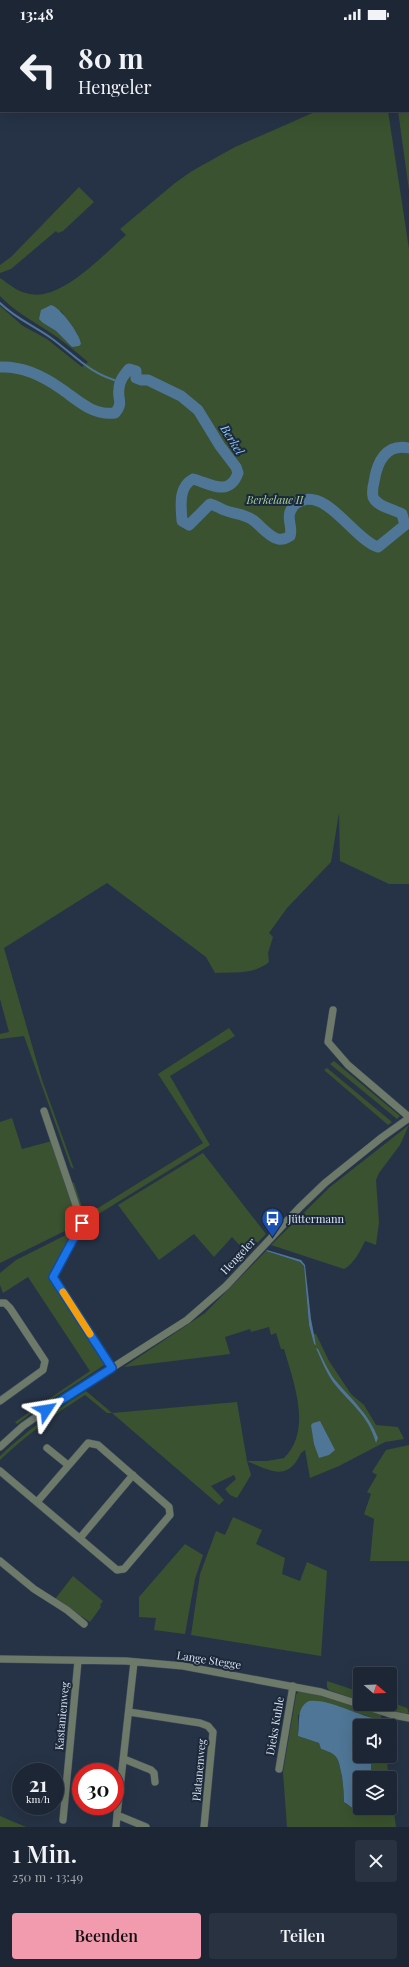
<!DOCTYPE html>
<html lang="de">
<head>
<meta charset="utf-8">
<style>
	body { margin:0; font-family:"Playfair Display",serif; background:#293240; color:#f1f3f6; height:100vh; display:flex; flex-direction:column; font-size:15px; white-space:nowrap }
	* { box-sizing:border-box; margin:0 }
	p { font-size:13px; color:#a0a5ac }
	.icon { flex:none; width:22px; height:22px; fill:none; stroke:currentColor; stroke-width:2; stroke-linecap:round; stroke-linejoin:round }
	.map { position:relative; height:1799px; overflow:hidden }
	.side { display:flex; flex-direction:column; background:#1c2634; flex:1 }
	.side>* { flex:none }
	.banner { position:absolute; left:0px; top:0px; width:409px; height:84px; box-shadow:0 4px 16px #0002,0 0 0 1px #3a434f; background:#1c2634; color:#f1f3f6; overflow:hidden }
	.needle { width:26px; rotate:109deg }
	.buttons { position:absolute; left:353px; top:1639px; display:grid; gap:8px }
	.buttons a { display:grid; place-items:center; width:44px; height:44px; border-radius:4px; background:#1c2634; box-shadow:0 4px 16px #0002,0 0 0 1px #3a434f; font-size:20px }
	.speed { position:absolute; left:12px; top:1735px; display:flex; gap:8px; font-size:20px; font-weight:700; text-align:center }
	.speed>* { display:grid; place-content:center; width:52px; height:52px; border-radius:50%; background:#1c2634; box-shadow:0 4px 16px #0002,0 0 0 1px #3a434f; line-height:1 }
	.speed small { font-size:10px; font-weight:400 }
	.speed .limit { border:6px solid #d22; background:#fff; color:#111 }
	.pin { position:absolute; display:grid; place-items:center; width:34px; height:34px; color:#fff; margin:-17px; border-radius:8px; box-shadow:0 2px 6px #0006 }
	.me { position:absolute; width:44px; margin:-22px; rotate:57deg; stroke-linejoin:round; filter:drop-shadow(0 0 3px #0008) }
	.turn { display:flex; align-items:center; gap:14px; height:84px; padding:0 12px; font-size:18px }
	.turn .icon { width:52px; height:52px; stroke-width:2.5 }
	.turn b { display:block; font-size:28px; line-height:34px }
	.round { display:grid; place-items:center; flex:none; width:42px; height:42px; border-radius:4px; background:#293240 }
	.overview { display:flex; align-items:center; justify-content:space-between; height:68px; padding:0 12px }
	h1 { font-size:24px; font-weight:600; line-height:30px }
	.action { display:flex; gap:8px; margin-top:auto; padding:8px 12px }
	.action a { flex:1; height:46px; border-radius:4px; background:#f29aae; color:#111; font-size:16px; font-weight:600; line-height:46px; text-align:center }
	.action a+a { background:#293240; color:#f1f3f6 }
	.status { display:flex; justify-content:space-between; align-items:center; height:28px; padding:0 20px; background:#1c2634; direction:ltr }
	.status svg { height:11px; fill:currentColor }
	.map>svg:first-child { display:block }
	.green { fill:#3a522f; fill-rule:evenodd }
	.water { fill:#4f7696 }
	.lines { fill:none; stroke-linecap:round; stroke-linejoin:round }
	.stream { stroke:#4f7696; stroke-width:2 }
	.river { stroke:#4f7696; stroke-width:11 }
	.street-casing { stroke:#434f61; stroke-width:8 }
	.street { stroke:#6e7a69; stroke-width:7 }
	.route-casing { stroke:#114b97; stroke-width:10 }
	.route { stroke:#1a73e8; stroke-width:7 }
	.slow { stroke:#f59e0b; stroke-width:7 }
	.labels { text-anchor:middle; stroke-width:4; stroke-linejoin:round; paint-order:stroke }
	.park-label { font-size:11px; font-style:italic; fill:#a8d394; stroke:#1c293b }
	.poi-label { font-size:11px; fill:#dae3ef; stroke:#1c293b; text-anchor:start }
	.street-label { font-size:11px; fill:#dae3ef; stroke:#1c293b }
	.water-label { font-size:12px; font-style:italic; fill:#8dcbfe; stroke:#1c293b }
</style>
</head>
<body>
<div class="status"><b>13:48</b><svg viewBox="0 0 49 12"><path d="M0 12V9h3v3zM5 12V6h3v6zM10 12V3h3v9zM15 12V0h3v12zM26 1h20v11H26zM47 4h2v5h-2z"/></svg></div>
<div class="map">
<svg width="409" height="1799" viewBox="0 0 409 1799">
	<rect width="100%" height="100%" fill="#263346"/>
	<path class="green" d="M313,0H377V1H313Z
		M408,65H409V162L398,83H408Z
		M317,83H388L409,221V856H389L340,833L339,785L331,834L287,880L269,905L273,909L268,925L269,934C254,947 233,944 215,945L206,929L107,855L4,920L42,1052L74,1141L71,1139L24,1008L0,1011V1006L9,1004L0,971V278L23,298L47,311L82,339L88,334C75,323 62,312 48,303C31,292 14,283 0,268V250C10,257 18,264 30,266C61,273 103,227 126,207L120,201L175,155L192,143L235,119ZM61,283L78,307L67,314L56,303L43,295Z
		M79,159L94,174L63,203L58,205L56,203L11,241L0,245V237L11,229Z
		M229,1000L235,1008L170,1048L210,1117L84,1195L71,1154L74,1155L85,1188L203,1115L158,1046Z
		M334,1033L400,1088L397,1091L330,1036Z
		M327,1040L392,1094L388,1097L324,1042Z
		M12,1090L22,1121L52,1113L79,1196L0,1235V1094Z
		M409,1097L400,1117L379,1145L376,1152L379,1194L376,1217L365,1213C361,1222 353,1237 344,1241L271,1217L330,1159Z
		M203,1125L266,1206L233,1240L230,1237L245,1223L232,1209L214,1229L194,1206L159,1232L118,1177Z
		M76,1202L50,1249L106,1336L34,1383L17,1396L15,1394L90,1343L28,1249L3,1265L0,1257V1245L16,1232Z
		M266,1223L300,1234L304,1238L309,1297L314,1316H316L313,1306H316L329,1333L351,1366L364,1377L376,1397L398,1399L404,1411L385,1414L339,1438L310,1450L305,1422L301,1425C288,1454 270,1443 247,1433L251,1447L237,1470L230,1467L225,1461L236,1451L234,1447L211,1458L224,1472L219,1477L112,1385H107L85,1367C52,1388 28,1406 0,1432V1428C29,1401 53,1384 86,1363L112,1385L237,1374L247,1433H267L284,1430C313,1402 293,1353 284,1321H281L276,1305L271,1307L269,1299L251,1304L250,1301L225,1309L230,1326L124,1339L205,1285Z
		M409,1417V1533H370L374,1491L364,1486L371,1466L367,1464L377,1447L372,1444L386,1422Z
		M233,1489L262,1502L256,1516L285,1530L282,1546L300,1553L307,1534L327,1543L321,1628L191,1607L200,1546L216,1503L225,1507Z
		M185,1516L203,1527L195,1551L185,1606L154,1602L156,1590L139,1589V1569Z
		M73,1548L103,1573L100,1577L101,1579L90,1594L55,1571Z
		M327,1653L360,1664V1673L329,1662L327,1659Z
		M299,1663L323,1667L381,1687L382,1698H374L373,1690L330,1676L298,1687V1708L319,1715L321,1721C340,1727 338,1731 342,1748C343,1757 344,1765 344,1774C355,1785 375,1780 390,1780V1755L396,1799H287L283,1744L296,1667Z
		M390,1674L407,1680L409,1685L406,1686L368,1676H390Z
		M371,1728H386L389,1750H371Z
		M0,1788L26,1799H0Z"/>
	<path class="water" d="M51,277C60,279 80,306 81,316L79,318L72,319L56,303L43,295L39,291L41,282Z
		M267,1222L301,1232L305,1237L311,1291L316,1317L314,1316L309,1297L304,1238L300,1234L266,1223Z
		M316,1320L318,1321C323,1331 328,1343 335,1352C351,1371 369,1386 378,1410L376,1415C368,1386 350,1376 333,1354C326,1344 321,1331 316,1320Z
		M320,1393L335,1422L329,1427L319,1430L314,1416L311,1397L313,1395Z
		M309,1673C326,1670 356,1686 373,1690L374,1698H360V1728H371V1750H360L359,1781H354L344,1774C344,1765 343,1757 342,1748C338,1731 340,1727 321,1721L319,1715L298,1708C300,1696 296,1679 309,1673Z"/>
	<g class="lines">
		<path class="stream" d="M0,275C15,290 34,298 51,310C76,328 89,346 121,354"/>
		<path class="river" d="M0,339C22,338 43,348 60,360C78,372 92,388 115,385C124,374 117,372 119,361C119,353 124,347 129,341L136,343V350L141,352H148L181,368L198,382L220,418L236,439L238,445C229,470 209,455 193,451C178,459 181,478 182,493L189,497L210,476C215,477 219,480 224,482C234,486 244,486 253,492C261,498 269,509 278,511C282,512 287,510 290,508C293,500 287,492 290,484C292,478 295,475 301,473C327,461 356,513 378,519L405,497L402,486C394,481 377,479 373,469C372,464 373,458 374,454C377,434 386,415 409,420"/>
		<defs>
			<path id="street" d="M333,982L328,1014L348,1037L409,1089
				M44,1083L82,1195L53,1249L112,1340
				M0,1275H5L10,1280L45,1333L43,1342L0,1373
				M0,1419L23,1398L46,1382L187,1292L226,1258L300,1179L325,1155L381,1110L409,1090
				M47,1420L68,1437
				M0,1443L117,1542L124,1541L170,1487L169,1479L98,1417L88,1415L37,1474
				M80,1510L133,1447
				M0,1533L34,1561L67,1582L84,1596
				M0,1631L126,1633L183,1638L321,1664L393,1687L409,1690
				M134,1634L117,1787L146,1799
				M129,1684L200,1695L208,1698L213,1704L204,1799
				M124,1731L151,1742L154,1745L155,1754
				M279,1741L293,1658
				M63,1792L78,1633
				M116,1799L117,1787"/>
		</defs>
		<use href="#street" class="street-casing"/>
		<use href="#street" class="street"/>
	</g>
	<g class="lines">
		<defs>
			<path id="route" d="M46,1382L112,1340L53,1249L82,1195"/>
		</defs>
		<use href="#route" class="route-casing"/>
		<use href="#route" class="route"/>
		<path class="slow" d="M63,1264L90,1306"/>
	</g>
	<defs>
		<symbol id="bus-pin" viewBox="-11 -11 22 30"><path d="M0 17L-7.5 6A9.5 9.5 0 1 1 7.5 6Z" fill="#1a4fb4" stroke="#1c293b"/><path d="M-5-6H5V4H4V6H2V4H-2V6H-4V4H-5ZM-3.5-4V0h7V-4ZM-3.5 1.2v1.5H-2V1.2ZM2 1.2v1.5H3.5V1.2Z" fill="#fff"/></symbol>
	</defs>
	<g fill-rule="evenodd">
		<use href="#bus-pin" x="260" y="1178" width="25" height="34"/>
	</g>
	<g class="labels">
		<g class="park-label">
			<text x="275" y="476">Berkelaue II</text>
		</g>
		<g class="poi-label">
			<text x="288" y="1195">Jüttermann</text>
		</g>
		<g class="street-label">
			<text transform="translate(238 1228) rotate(-47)" y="4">Hengeler</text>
			<text transform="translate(209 1632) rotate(9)" y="4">Lange Stegge</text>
			<text transform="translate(62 1688) rotate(-85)" y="4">Kastanienweg</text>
			<text transform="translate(275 1698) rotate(-80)" y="4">Dieks Kuhle</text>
			<text transform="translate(199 1742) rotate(-85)" y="4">Platanenweg</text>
		</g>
		<g class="water-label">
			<text transform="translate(232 412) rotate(58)" y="4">Berkel</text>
		</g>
	</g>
</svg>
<div class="buttons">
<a><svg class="needle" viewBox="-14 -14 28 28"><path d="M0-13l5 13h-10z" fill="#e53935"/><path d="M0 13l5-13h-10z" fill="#a0a5ac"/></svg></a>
<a><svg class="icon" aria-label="sound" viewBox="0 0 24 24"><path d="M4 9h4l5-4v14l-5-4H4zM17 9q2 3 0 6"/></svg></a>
<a><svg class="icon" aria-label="layers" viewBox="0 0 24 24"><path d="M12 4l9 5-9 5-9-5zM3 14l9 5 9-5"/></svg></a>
</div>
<div class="speed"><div>21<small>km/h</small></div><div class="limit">30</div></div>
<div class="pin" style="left:82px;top:1195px;background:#d93025"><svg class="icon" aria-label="arrive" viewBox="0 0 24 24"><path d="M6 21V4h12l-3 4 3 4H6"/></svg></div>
<svg class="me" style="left:46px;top:1382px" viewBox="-20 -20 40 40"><path d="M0-17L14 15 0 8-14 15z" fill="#1a73e8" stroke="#fff" stroke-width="4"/></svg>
<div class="banner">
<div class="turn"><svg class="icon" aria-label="left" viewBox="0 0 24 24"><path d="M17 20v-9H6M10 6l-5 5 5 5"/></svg><div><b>80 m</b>Hengeler</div></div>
</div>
</div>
<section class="side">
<div class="overview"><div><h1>1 Min.</h1><p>250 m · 13:49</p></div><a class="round"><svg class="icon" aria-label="close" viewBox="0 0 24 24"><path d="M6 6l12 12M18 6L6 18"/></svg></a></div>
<div class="action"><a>Beenden</a><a>Teilen</a></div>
</section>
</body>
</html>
